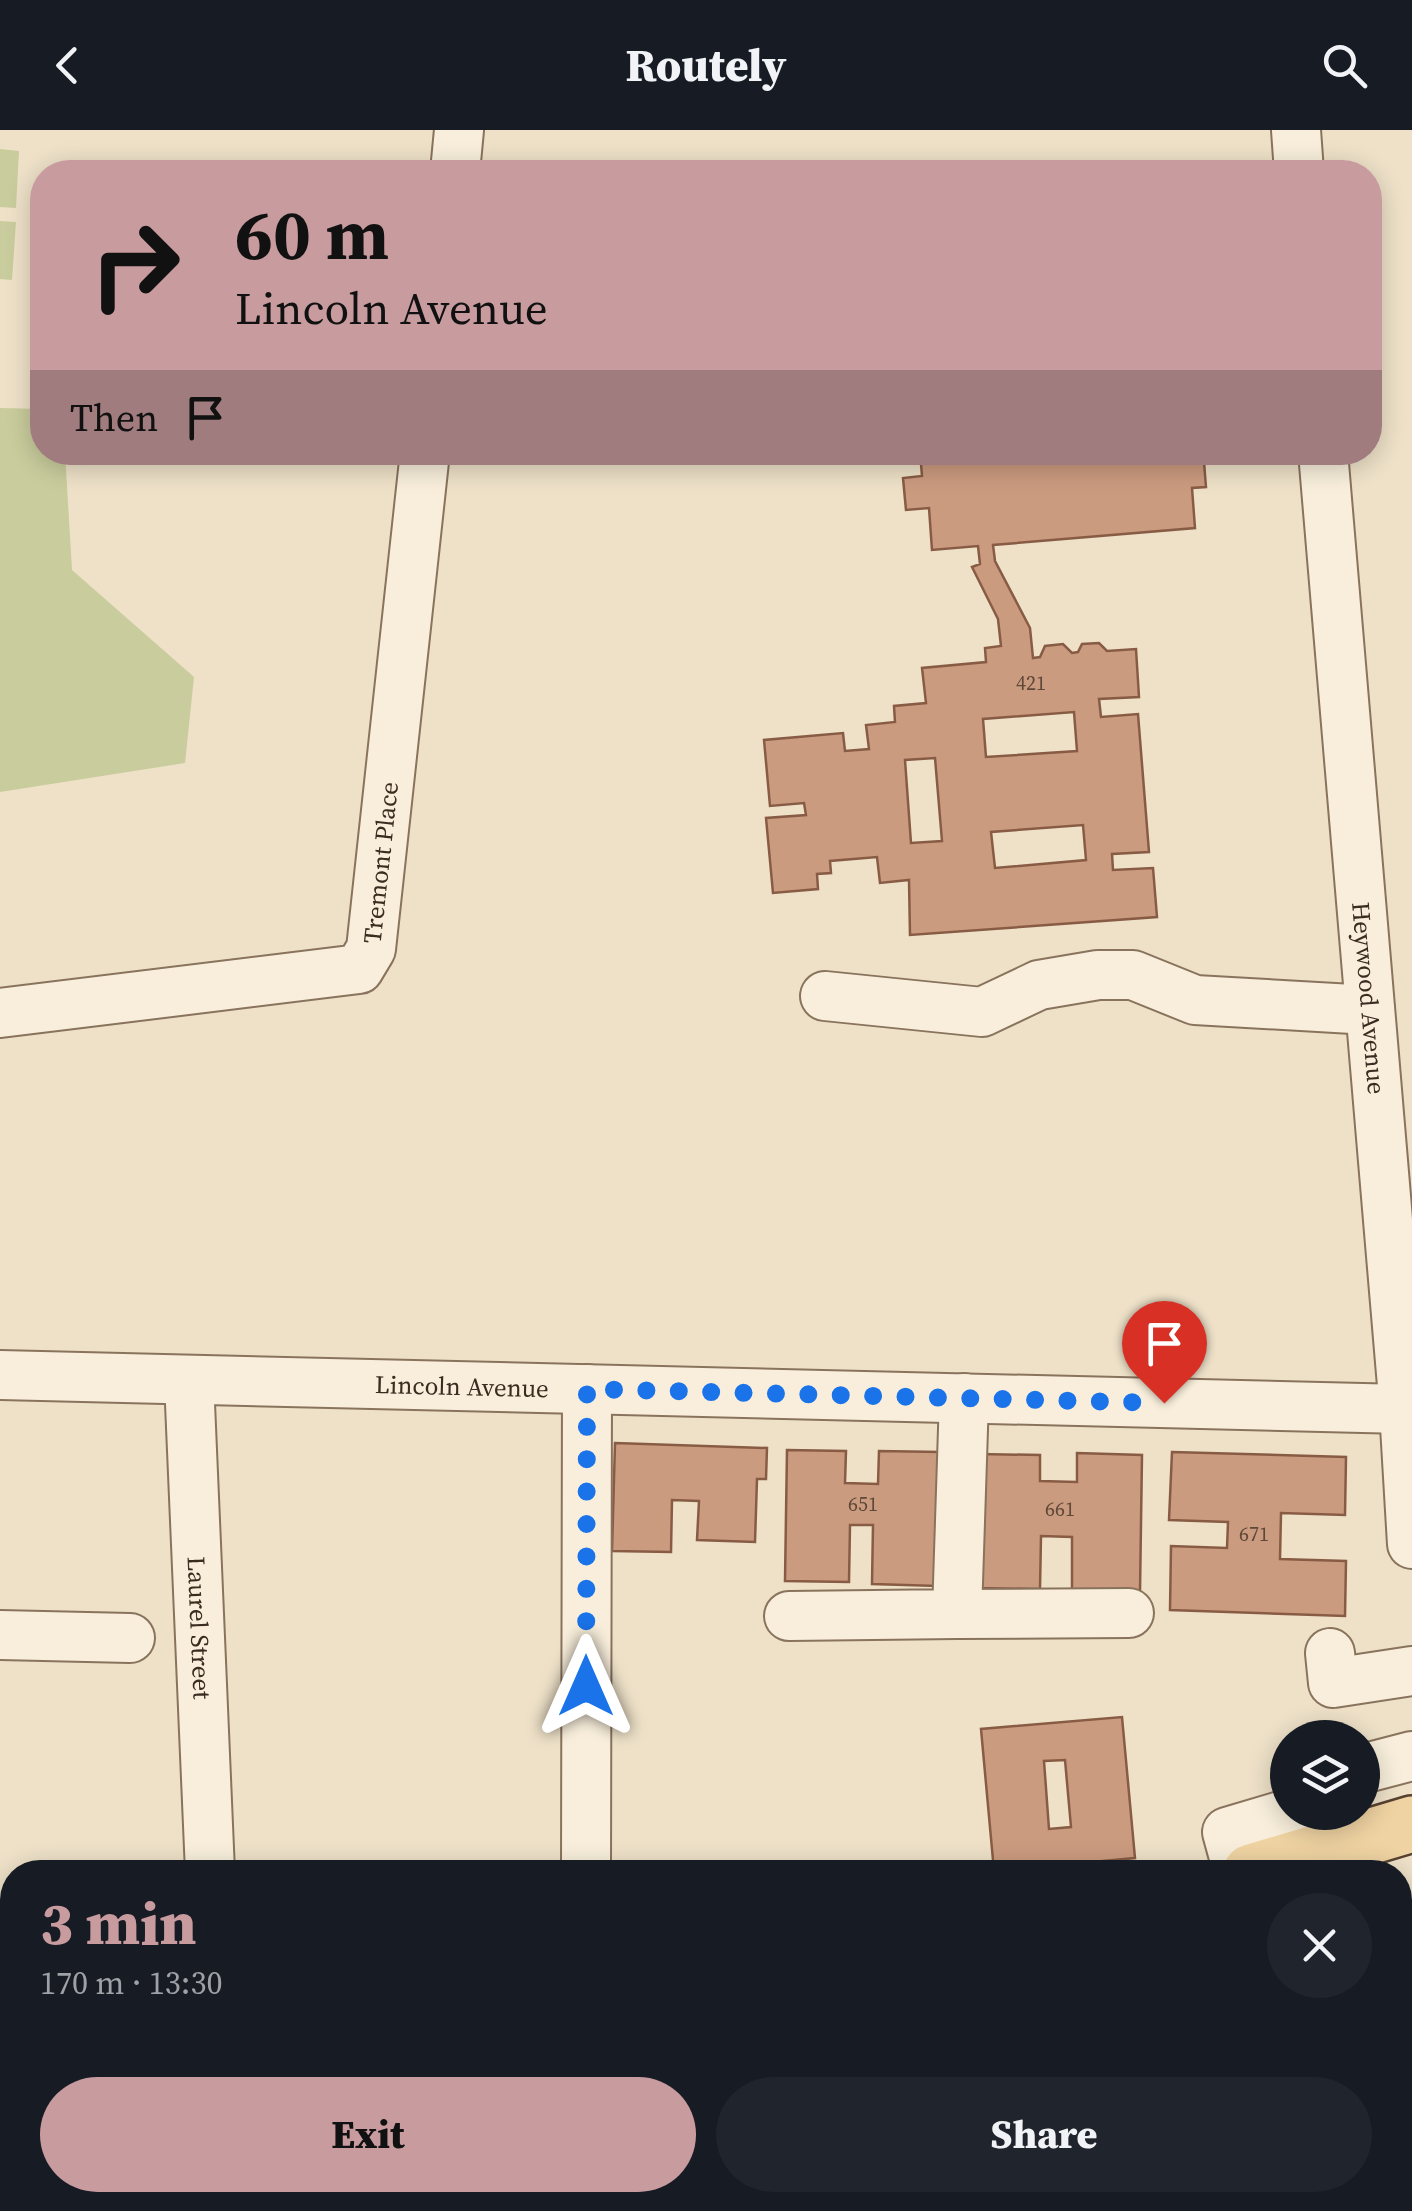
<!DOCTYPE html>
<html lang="en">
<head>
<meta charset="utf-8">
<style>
	body { margin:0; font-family:"Source Serif 4",serif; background:#20242c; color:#f1f3f6; height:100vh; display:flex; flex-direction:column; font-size:38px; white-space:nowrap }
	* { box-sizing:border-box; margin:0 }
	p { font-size:32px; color:#9ea1a6 }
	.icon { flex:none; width:55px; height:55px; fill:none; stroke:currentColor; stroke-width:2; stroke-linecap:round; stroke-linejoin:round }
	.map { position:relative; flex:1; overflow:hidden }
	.details { position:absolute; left:0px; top:1730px; width:1412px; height:352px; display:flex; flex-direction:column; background:#171b24; border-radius:40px 40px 0 0; box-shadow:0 5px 25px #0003 }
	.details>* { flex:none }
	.banner { position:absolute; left:30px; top:30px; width:1352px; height:305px; border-radius:40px; box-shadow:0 5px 25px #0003; background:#c89b9f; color:#111; overflow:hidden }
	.controls { position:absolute; left:1270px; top:1590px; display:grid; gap:20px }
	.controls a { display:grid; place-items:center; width:110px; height:110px; border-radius:50%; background:#171b24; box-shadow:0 5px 25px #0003; font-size:50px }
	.pin { position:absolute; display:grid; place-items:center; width:85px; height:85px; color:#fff; margin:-102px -42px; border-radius:50% 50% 50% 0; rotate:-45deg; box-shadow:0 0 10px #0007 }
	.pin .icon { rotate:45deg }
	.me { position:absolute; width:110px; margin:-55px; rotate:0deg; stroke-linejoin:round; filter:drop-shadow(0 0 8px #0008) }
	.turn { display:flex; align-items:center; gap:35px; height:210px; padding:0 40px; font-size:45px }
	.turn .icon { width:130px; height:130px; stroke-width:2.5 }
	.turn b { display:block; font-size:70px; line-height:85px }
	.then { display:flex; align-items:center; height:95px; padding:0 40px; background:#0003; gap:20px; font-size:38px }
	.round { display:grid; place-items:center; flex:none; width:105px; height:105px; border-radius:52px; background:#20242c }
	.headline { display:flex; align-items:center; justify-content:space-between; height:170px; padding:0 40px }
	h1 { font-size:60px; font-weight:800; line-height:75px; color:#c89b9f }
	.primary-button { display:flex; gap:20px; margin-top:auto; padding:20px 40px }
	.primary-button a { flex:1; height:115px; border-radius:60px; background:#c89b9f; color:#111; font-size:40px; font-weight:800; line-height:115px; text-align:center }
	.primary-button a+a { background:#20242c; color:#f1f3f6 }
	header { display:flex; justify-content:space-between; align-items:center; height:130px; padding:0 40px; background:#171b24; font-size:45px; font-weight:800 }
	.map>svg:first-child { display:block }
	.green { fill:#c9cc9c }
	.building { fill:#cb9b7f; stroke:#885c44; stroke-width:2.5; fill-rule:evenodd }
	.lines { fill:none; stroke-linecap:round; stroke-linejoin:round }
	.minor-casing { stroke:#89735d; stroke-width:52 }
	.major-casing { stroke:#584131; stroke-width:60 }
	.minor { stroke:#f8eedb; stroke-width:48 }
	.major { stroke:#efd3a2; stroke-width:55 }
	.route { stroke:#1a73e8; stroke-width:18; stroke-dasharray:0 32.4 }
	.labels { text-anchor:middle; stroke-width:8; stroke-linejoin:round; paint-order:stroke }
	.number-label { font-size:20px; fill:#5e4838 }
	.street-label { font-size:25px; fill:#3a2c20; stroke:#f5ebd8 }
</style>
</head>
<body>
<header><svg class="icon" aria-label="back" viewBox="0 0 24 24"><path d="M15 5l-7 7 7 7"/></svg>Routely<svg class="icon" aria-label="search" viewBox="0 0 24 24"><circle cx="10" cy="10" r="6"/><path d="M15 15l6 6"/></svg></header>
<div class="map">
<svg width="1412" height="2081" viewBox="0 0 1412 2081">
	<rect width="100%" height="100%" fill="#eee1c8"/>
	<path class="green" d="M0,19L19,21L16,78L0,77Z
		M0,91L16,92L12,150L0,149Z
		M0,278L42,279V322L65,323L72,440L194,547L185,633L0,662Z"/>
	<path class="building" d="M920,322H1195L1196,332H1204L1206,357L1192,358L1195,398L993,415L995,431L1030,498L1033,528L1040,527L1045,516L1063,514L1072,523L1078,522L1082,514L1099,513L1107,521L1136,519L1139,567L1099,569L1101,587L1138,584L1149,722L1112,724L1113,740L1153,738L1157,787L910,805L909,750L880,753L877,727L830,731L831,743L817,744L818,759L773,763L766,688L806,685L804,673L770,676L764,610L843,603L845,621L869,619L866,595L895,592L894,576L926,573L922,538L986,532L985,518L1001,516L998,489L972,437L980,434L978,416L932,420L929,378L906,380L903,348L922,346ZM1074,582L1077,621L986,627L983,589ZM935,628L942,711L911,713L905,630ZM1083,695L1086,730L995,738L991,702Z
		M615,1313L767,1318L766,1349H757L755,1412L697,1410L699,1371L672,1370L671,1422L612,1421Z
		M787,1320L846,1321L845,1353L878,1354L879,1321L941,1322L938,1456L872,1454L873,1395H850L849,1452L785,1451Z
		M1172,1322L1346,1327L1345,1385L1281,1383L1280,1429L1346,1431L1345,1486L1170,1480L1171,1416L1227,1418L1228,1392L1169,1390Z
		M1077,1323L1142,1325L1140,1462L1072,1461V1407L1041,1406L1040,1459L977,1458L979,1324L1040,1325V1351L1077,1352Z
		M1122,1587L1135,1728L994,1741L981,1599ZM1065,1630L1071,1697L1049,1699L1044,1631Z"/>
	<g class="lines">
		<defs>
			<g id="minor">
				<path d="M1296,0L1299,42"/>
				<path d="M455,42L459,0"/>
				<path id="s1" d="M1323,322L1404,1279L1412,1414"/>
				<path d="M825,866L982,882L1039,855L1098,845H1133L1195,870L1370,880"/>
				<path id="s2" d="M0,883L359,839L371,819L425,322"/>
				<path id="s3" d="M0,1245L1404,1279"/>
				<path id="s4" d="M189,1250L210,1742"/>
				<path d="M957,1484L1129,1483"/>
				<path d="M789,1486L957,1484L964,1268"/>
				<path d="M0,1505L130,1508"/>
				<path d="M1330,1523L1333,1553L1412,1541"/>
				<path d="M1362,1639L1412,1626"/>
				<path d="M586,1742L587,1259"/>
				<path d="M1238,1742L1227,1702L1294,1682"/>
				<path d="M0,1840L12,1838"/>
				<path d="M0,2009H12"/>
				<path d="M91,2070L92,2081"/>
				<path d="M329,2070L332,2081"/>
				<path d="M745,2070L748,2081"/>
				<path d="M1224,2070L1227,2081"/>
			</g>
			<path id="major" d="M1251,1742L1412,1694
				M124,2081L161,2070"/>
		</defs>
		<use href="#minor" class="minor-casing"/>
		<use href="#major" class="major-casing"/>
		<use href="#minor" class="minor"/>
		<use href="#major" class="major"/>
	</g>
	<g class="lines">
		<path class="route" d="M586,1556L587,1259L1164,1273"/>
	</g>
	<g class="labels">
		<g class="number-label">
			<text x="1031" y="560">421</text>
			<text x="863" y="1381">651</text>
			<text x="1060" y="1386">661</text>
			<text x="1254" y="1411">671</text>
		</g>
		<g class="street-label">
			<text dy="9" stroke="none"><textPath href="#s2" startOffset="472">Tremont Place</textPath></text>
			<text dy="9" stroke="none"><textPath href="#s1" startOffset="548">Heywood Avenue</textPath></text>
			<text dy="9" stroke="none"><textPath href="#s3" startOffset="462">Lincoln Avenue</textPath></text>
			<text dy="9" stroke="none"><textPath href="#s4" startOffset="248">Laurel Street</textPath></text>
		</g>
	</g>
</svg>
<div class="controls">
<a><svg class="icon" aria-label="layers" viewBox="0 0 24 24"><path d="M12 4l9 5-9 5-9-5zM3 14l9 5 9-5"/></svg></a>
</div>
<div class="pin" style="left:1164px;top:1273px;background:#d93025"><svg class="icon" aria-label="arrive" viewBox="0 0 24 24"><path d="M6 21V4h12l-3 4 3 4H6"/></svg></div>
<svg class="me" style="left:586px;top:1556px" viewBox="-20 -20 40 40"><path d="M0-17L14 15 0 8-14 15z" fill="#1a73e8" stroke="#fff" stroke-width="4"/></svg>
<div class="banner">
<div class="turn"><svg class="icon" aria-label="right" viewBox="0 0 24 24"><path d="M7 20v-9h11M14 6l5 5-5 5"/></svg><div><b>60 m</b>Lincoln Avenue</div></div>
<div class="then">Then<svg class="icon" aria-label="arrive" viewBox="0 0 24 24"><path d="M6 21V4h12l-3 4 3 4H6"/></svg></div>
</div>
<section class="details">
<div class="headline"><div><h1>3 min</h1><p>170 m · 13:30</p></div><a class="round"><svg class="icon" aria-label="close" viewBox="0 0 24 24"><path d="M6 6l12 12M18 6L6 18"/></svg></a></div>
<div class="primary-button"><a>Exit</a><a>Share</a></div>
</section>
</div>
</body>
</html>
